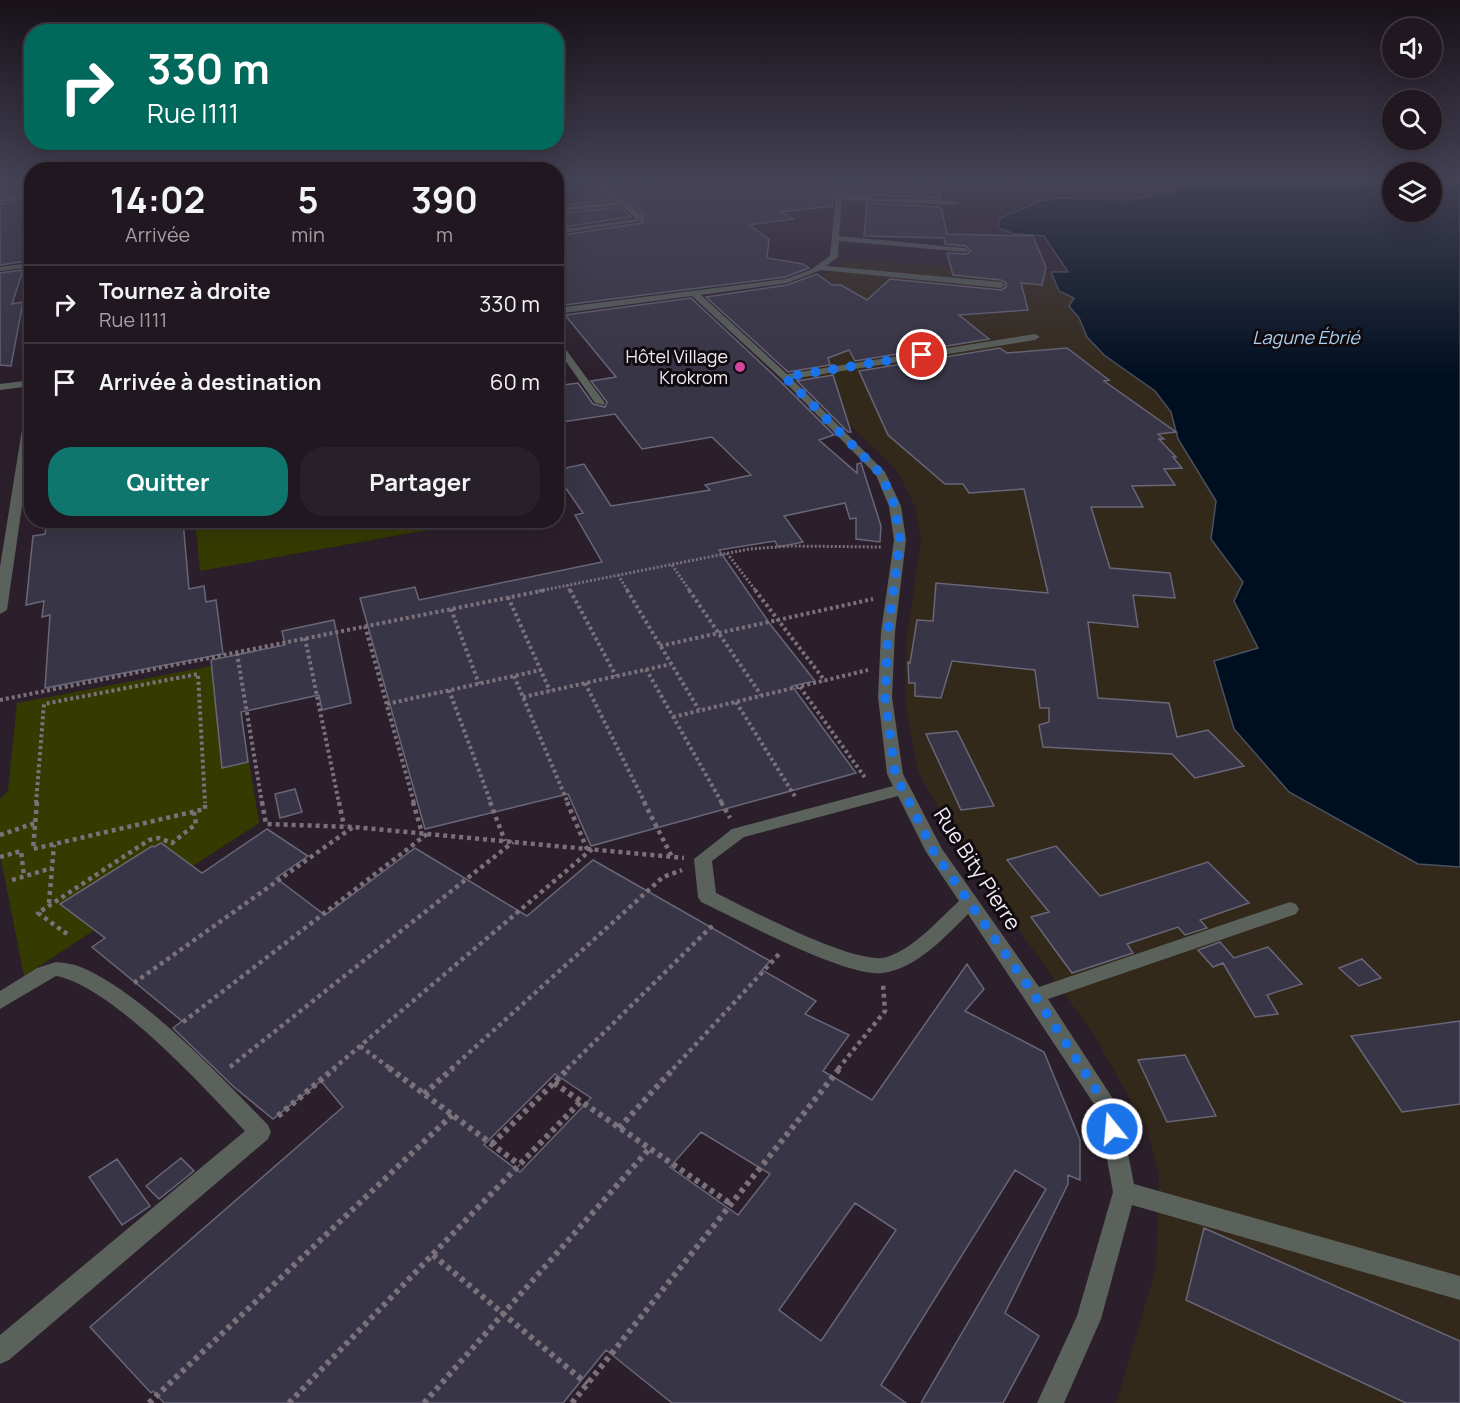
<!DOCTYPE html>
<html lang="fr">
<head>
<meta charset="utf-8">
<style>
	body { margin:0; font-family:Manrope,sans-serif; background:#282029; color:#f1f3f6; height:100vh; display:flex; flex-direction:column; font-size:22px; white-space:nowrap }
	* { box-sizing:border-box; margin:0 }
	p { font-size:20px; color:#a29fa5 }
	.icon { flex:none; width:33px; height:33px; fill:none; stroke:currentColor; stroke-width:2; stroke-linecap:round; stroke-linejoin:round }
	.map { position:relative; flex:1; overflow:hidden }
	.panel { position:absolute; left:24px; top:162px; width:540px; height:366px; display:flex; flex-direction:column; background:#201720; border-radius:24px; box-shadow:0 6px 24px #0002,0 0 0 2px #3d363e }
	.panel>* { flex:none }
	.banner { position:absolute; left:24px; top:24px; width:540px; height:126px; border-radius:24px; box-shadow:0 6px 24px #0002,0 0 0 2px #3d363e; background:#00695c; color:#fff; overflow:hidden }
	.buttons { position:absolute; left:1382px; top:18px; display:grid; gap:12px }
	.buttons a { display:grid; place-items:center; width:60px; height:60px; border-radius:50%; background:#201720; box-shadow:0 6px 24px #0002,0 0 0 2px #3d363e; font-size:30px }
	.pin { position:absolute; display:grid; place-items:center; width:51px; height:51px; color:#fff; margin:-26px; border:3px solid #fff; border-radius:50%; box-shadow:0 2px 6px #0007 }
	.me { position:absolute; width:66px; margin:-33px; rotate:343deg; stroke-linejoin:round; filter:drop-shadow(0 0 4px #0008) }
	.turn { display:flex; align-items:center; gap:21px; height:126px; padding:0 24px; font-size:27px }
	.turn .icon { width:78px; height:78px; stroke-width:2.5 }
	.turn b { display:block; font-size:42px; line-height:51px }
	.eta { display:flex; justify-content:space-evenly; align-items:center; height:102px; text-align:center }
	.eta b { font-size:36px; font-weight:700; line-height:42px }
	.button { display:flex; gap:12px; margin-top:auto; padding:12px 24px }
	.button a { flex:1; height:69px; border-radius:24px; background:#0f766e; color:#fff; font-size:24px; font-weight:700; line-height:69px; text-align:center }
	.button a+a { background:#282029; color:#f1f3f6 }
	ul { padding:0; list-style:none }
	li { display:flex; align-items:center; gap:18px; height:78px; padding:0 24px; border-top:2px solid #3d363e }
	li div { flex:1 }
	li b { display:block; font-size:22px }
	li em { font-style:normal }
	.map>svg:first-child { display:block }
	.industrial { fill:#33291a }
	.green { fill:#353a00 }
	.water { fill:#000f20; stroke:#495160; stroke-width:1.5 }
	.building { fill:#383546; stroke:#696679; stroke-width:1.5; fill-rule:evenodd }
	.lines { fill:none; stroke-linecap:round; stroke-linejoin:round }
	.path-far3 { stroke:#7b717b; stroke-width:3; stroke-dasharray:2 2; stroke-linecap:butt }
	.path-far2 { stroke:#7b717b; stroke-width:4; stroke-dasharray:3 3; stroke-linecap:butt }
	.path-far1 { stroke:#7b717b; stroke-width:4.5; stroke-dasharray:4 4; stroke-linecap:butt }
	.path { stroke:#7b717b; stroke-width:6; stroke-dasharray:4.5 4.5; stroke-linecap:butt }
	.minor { fill:#5b625c; fill-rule:evenodd }
	.route { stroke:#1a73e8; stroke-width:10; stroke-dasharray:0 18 }
	.hotel-dot { fill:#d1479c; stroke:#100b10; stroke-width:2 }
	.labels { text-anchor:middle; stroke-width:6; stroke-linejoin:round; paint-order:stroke }
	.far-water-label { font-size:18px; font-style:italic; fill:#abcfee; stroke:#100b10 }
	.far-poi-label { font-size:18px; fill:#f4ecf4; stroke:#100b10; text-anchor:end }
	.street-label { font-size:21px; fill:#f4ecf4; stroke:#100b10 }
</style>
</head>
<body>
<div class="map">
<svg width="1460" height="1403" viewBox="0 0 1460 1403">
	<rect width="100%" height="100%" fill="#2b1f2b"/>
	<path class="industrial" d="M844,260L1051,272L1059,291L1075,298L1069,306L1079,318L1087,337L1155,391L1171,412L1178,439L1216,501L1211,539L1243,582L1234,601L1258,648L1234,729L1289,792L1418,864L1460,867V1403H1116L1156,1269L1159,1175L1147,1129L1095,1037L961,848L918,772L905,701L907,636L921,541L915,506L897,471L718,297L810,283L839,267Z"/>
	<path class="green" d="M195,521V520L477,521L200,571Z
		M233,662L259,823L24,976L0,854V799L8,791L17,703Z"/>
	<path class="water" d="M1178,181H1392V212H1431V181H1460V867L1418,864L1289,792L1234,729L1214,661L1258,648L1234,601L1243,582L1211,539L1216,501L1178,439L1171,412L1155,391L1104,355L1087,337L1079,318L1069,306L1074,298L1059,291L1051,272H1068L1044,236L1015,234L998,228L1000,218L1041,201L1060,198L1129,200L1172,192Z"/>
	<path class="building" d="M0,181H32V193L0,196Z
		M556,181H580L591,191L600,190L611,200L556,206Z
		M686,181H835L832,206L781,212L793,219L749,225L769,239L767,258L803,264L809,268L785,277L557,306L556,236L642,223L644,214L614,189Z
		M886,181H929L933,189H938L940,198L844,194L845,188L921,189L926,185L924,183Z
		M32,201V246L26,261L0,265V204Z
		M867,203L941,207L947,234L1033,236L1046,267L1042,285L1021,283L1028,310L959,315L989,339L855,361L849,350L828,358L830,365L788,372L706,297L787,285L817,274L832,285H841L867,300L890,279L1001,290L1006,287V283L1001,280L953,275L947,253L966,254L971,251L966,246L945,244L944,238L864,236Z
		M620,207L631,217L556,228V214Z
		M23,270L12,304L23,302L11,366L0,365V273Z
		M691,298L780,381L834,435L819,440L857,473V464L861,463L881,526L880,542L856,539V518L850,519L845,503L784,516L803,542L778,547L775,541L719,550L770,624L815,681L792,686L856,773L591,846L568,794L425,829L360,598L415,587L419,600L602,562L575,515L583,513L556,474V470L584,464L611,506L710,490L705,485L751,475L712,437L642,449L615,414L556,423V386L578,383L593,404L605,407L607,402L591,381L616,377L565,315Z
		M1000,348L1007,353L1067,348L1109,380L1104,381L1176,432L1158,434L1164,439H1159L1176,457H1173L1182,468L1164,469L1175,485L1132,486L1143,507H1091L1110,568L1170,573L1175,598L1133,595L1138,627L1088,622L1098,698L1169,703L1177,737L1208,730L1244,766L1195,778L1172,754L1043,747L1039,725L1049,722V708H1040L1035,670L952,661L941,698L915,696V683H909L908,662L910,663L917,620L933,621L936,583L1048,593L1024,489L969,493L963,484H945L888,435L859,371Z
		M833,375L851,432H848L797,381Z
		M47,520H149L150,526L183,521L189,589L204,586L206,602L216,600L223,654L45,688L50,615L42,617L44,601L26,605L33,536L45,534Z
		M334,620L351,703L322,710L319,695L241,712L248,762L222,768L211,660L285,645L282,631Z
		M957,731L994,806L961,810L926,734Z
		M295,789L302,812L280,818L275,794Z
		M267,829L308,856L276,878L325,915L415,848L527,916L593,860L770,961L762,970L816,1001L805,1014L849,1035L823,1071L872,1100L967,964L984,989L965,1011L1044,1052L1080,1140V1180L1068,1175V1184L1005,1313L1039,1336L1003,1403H921L1046,1189L1015,1170L881,1385L906,1403H672L606,1350L563,1403H164L153,1391L151,1393L90,1327L343,1107L321,1081L273,1119L234,1087L173,1028L182,1021L92,947L105,938L60,904L152,846L154,847L161,843L202,873ZM555,1074L591,1098L520,1172L484,1145ZM701,1132L770,1174L738,1215L670,1167ZM855,1203L896,1230L821,1341L779,1310Z
		M1056,846L1100,896L1208,862L1249,903L1200,920L1207,928L1185,935L1178,927L1127,944L1133,953L1072,973L1031,917L1049,912L1007,860Z
		M1220,942L1234,958L1268,947L1302,984L1267,995L1278,1014L1255,1017L1223,963L1213,967L1198,950Z
		M1362,959L1381,978L1359,986L1339,968Z
		M1460,1021V1104L1402,1112L1351,1036Z
		M1185,1055L1216,1116L1167,1122L1138,1060Z
		M181,1158L194,1171L159,1199L146,1186Z
		M117,1159L150,1206L122,1225L89,1177Z
		M1204,1228L1460,1341V1403H1406L1186,1300Z"/>
	<g class="lines">
		<path class="path-far3" d="M727,553L756,591
			M672,565L690,591
			M618,575L628,591
			M567,585L570,591
			M539,591L749,549L791,546L881,547"/>
		<path class="path-far2" d="M570,590L616,676
			M627,590L699,710
			M689,590L761,695
			M755,590L825,681
			M508,597L550,691
			M451,609L479,684
			M365,626L414,803
			M305,638L339,803
			M660,646L873,599
			M237,653L262,803
			M646,669L722,803
			M514,676L568,803
			M585,683L645,803
			M800,687L866,779
			M449,690L491,803
			M523,697L671,664
			M0,700L546,590
			M736,702L796,798
			M387,704L541,670
			M673,717L868,670
			M36,803L44,704L198,674L205,803"/>
		<path class="path-far1" d="M37,802L33,849L205,809V802
			M262,802L266,824L353,827L684,858
			M339,802L344,826
			M413,802L422,833
			M490,802L505,841
			M567,802L587,849
			M644,802L672,857
			M721,802L730,818
			M0,835L35,823
			M0,857L21,851L24,876
			M12,880L52,868
			M49,903L54,845
			M67,934L38,913L149,840L159,838L172,843L196,824L194,812
			M134,983L353,827
			M183,1022L427,834
			M360,1046L391,1069
			M230,1067L513,842
			M333,1069L592,849
			M451,1069L663,877L682,870
			M567,1069L715,923
			M673,1069L780,953
			M838,1069L885,1011L883,985"/>
		<path class="path" d="M389,1068L520,1165
			M554,1083L731,1204
			M424,1094L453,1068
			M278,1116L335,1068
			M619,1128L674,1068
			M492,1144L569,1068
			M433,1255L587,1384
			M149,1403L452,1115
			M289,1403L581,1101
			M424,1403L650,1148
			M572,1403L840,1068"/>
		<path class="minor" d="M593,181H600L605,185L654,181L609,188L643,216L642,221L556,234V230L636,219L621,205L556,212V208L616,202Z
			M837,181L924,185L921,187L843,186L842,196L956,201L960,203L956,205L842,200L839,236L965,248L969,250L965,252L839,241L838,257L826,266L1001,282L1005,285L1001,288L821,270L787,283L701,295L787,374L1035,334L1040,337L1035,340L792,379L885,472L901,506L906,540L895,632L892,697L903,774L942,849L1039,987L1284,904L1290,902L1296,904L1299,909L1296,914L1048,999L1119,1108L1134,1184L1460,1276V1300L1132,1205L1101,1319L1064,1403H1037L1077,1316L1113,1192L1098,1110L968,914C945,937 917,968 883,973C846,978 738,919 701,902L698,897L694,859L732,829L893,786L887,774L878,697L881,632L894,540L889,506L876,475L782,379L692,296L556,314V308L786,279L810,270L830,256ZM898,796L926,852L959,901C938,920 915,948 887,957C857,967 747,908 716,893L712,861L744,837Z
			M32,195V199L0,202V198Z
			M32,263V267L0,271V267Z
			M556,336L605,403L604,405L595,403L556,347Z
			M32,380V386L0,390V384Z
			M32,395V437L7,610L0,614V567L27,398Z
			M56,962C65,963 75,964 83,968C146,996 219,1075 268,1125L271,1132L268,1139L9,1360L0,1364V1335L245,1131C205,1089 112,986 56,976L0,1009V991L37,968Z"/>
	</g>
	<linearGradient id="sky" x2="0" y2="1"><stop stop-color="#181118"/><stop offset="0.48" stop-color="#444255"/><stop offset="1" stop-color="#444255" stop-opacity="0"/></linearGradient>
	<rect width="1460" height="377" fill="url(#sky)"/>
	<g class="lines">
		<path class="route" d="M922,355L785,377L881,474L895,506L900,540L888,632L885,697L895,774L934,852L1035,996L1108,1108L1112,1129"/>
	</g>
	<circle class="hotel-dot" cx="740" cy="367" r="6"/>
	<g class="labels">
		<g class="far-water-label">
			<text x="1306" y="344">Lagune Ébrié</text>
		</g>
		<g class="far-poi-label">
			<text x="728" y="363">Hôtel Village<tspan x="728" dy="21">Krokrom</tspan></text>
		</g>
		<g class="street-label">
			<text transform="translate(977 869) rotate(57)" y="7">Rue Bity Pierre</text>
		</g>
	</g>
</svg>
<div class="buttons">
<a><svg class="icon" aria-label="sound" viewBox="0 0 24 24"><path d="M4 9h4l5-4v14l-5-4H4zM17 9q2 3 0 6"/></svg></a>
<a><svg class="icon" aria-label="search" viewBox="0 0 24 24"><circle cx="10" cy="10" r="6"/><path d="M15 15l6 6"/></svg></a>
<a><svg class="icon" aria-label="layers" viewBox="0 0 24 24"><path d="M12 4l9 5-9 5-9-5zM3 14l9 5 9-5"/></svg></a>
</div>
<div class="pin" style="left:922px;top:355px;background:#d93025"><svg class="icon" aria-label="arrive" viewBox="0 0 24 24"><path d="M6 21V4h12l-3 4 3 4H6"/></svg></div>
<svg class="me" style="left:1112px;top:1129px" viewBox="-20 -20 40 40"><circle r="17" fill="#1a73e8" stroke="#fff" stroke-width="3"/><path d="M0-11L8 9 0 5-8 9z" fill="#fff"/></svg>
<div class="banner">
<div class="turn"><svg class="icon" aria-label="right" viewBox="0 0 24 24"><path d="M7 20v-9h11M14 6l5 5-5 5"/></svg><div><b>330 m</b>Rue I111</div></div>
</div>
<section class="panel">
<div class="eta">
<div><b>14:02</b><p>Arrivée</p></div>
<div><b>5</b><p>min</p></div>
<div><b>390</b><p>m</p></div>
</div>
<ul>
<li><svg class="icon" aria-label="right" viewBox="0 0 24 24"><path d="M7 20v-9h11M14 6l5 5-5 5"/></svg><div><b>Tournez à droite</b><p>Rue I111</p></div><em>330 m</em></li>
<li><svg class="icon" aria-label="arrive" viewBox="0 0 24 24"><path d="M6 21V4h12l-3 4 3 4H6"/></svg><div><b>Arrivée à destination</b></div><em>60 m</em></li>
</ul>
<div class="button"><a>Quitter</a><a>Partager</a></div>
</section>
</div>
</body>
</html>
